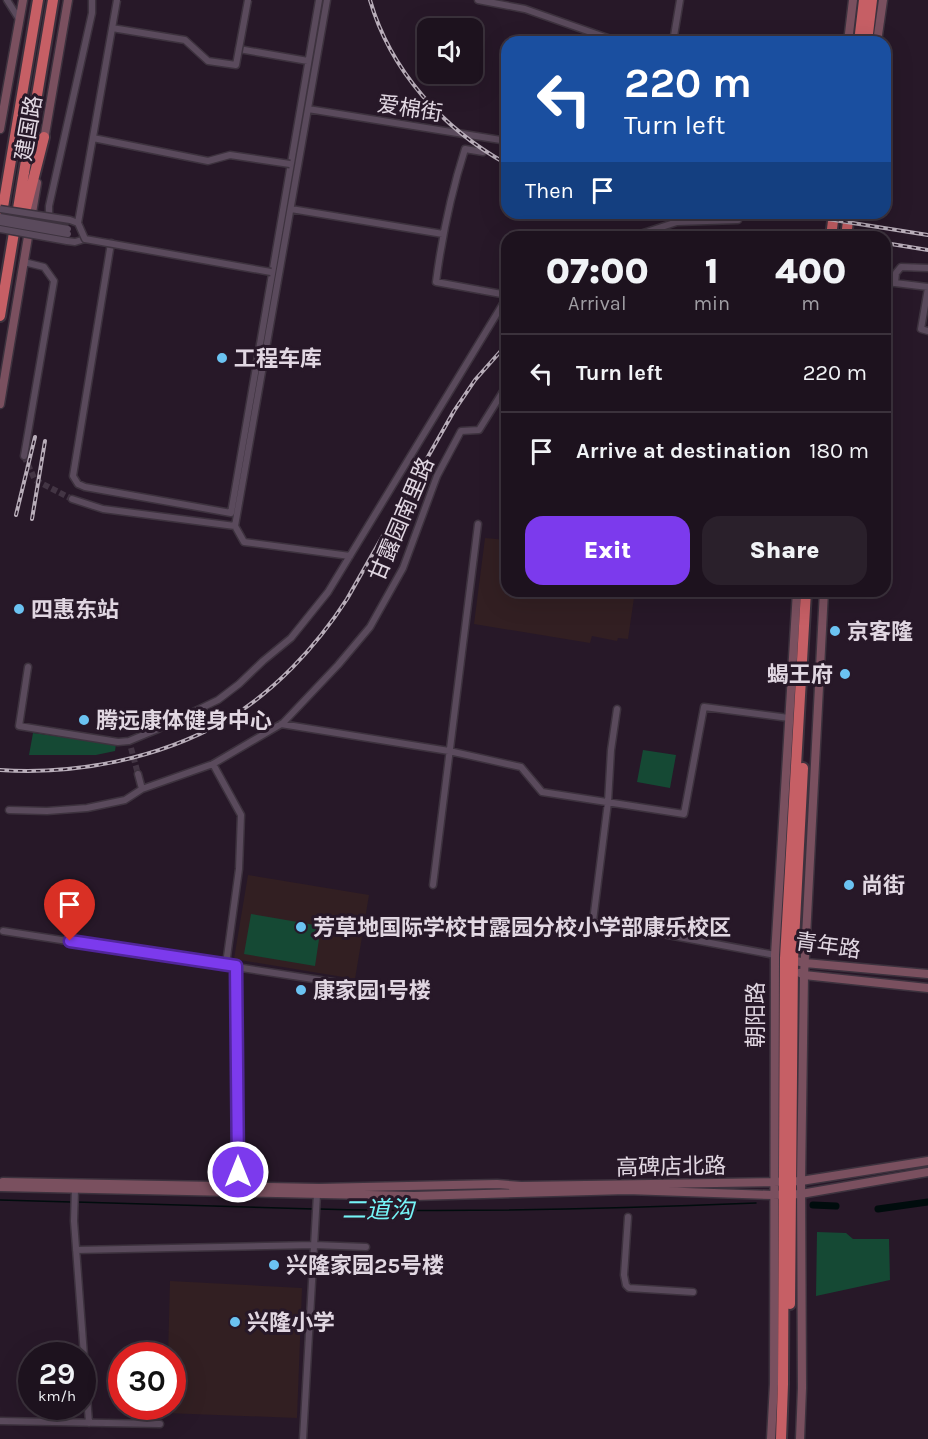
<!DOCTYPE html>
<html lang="en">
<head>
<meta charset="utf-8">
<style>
	body { margin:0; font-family:Karla,"Noto Sans SC",sans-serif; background:#2a202b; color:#f1f3f6; height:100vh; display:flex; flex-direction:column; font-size:22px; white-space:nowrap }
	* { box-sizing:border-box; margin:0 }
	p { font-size:20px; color:#a09ea4 }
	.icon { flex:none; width:33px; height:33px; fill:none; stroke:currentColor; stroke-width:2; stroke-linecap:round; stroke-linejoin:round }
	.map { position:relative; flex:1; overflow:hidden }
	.side { position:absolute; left:501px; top:231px; width:390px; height:366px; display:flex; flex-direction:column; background:#1d121e; border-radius:18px; box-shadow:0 6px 24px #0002,0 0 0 2px #3b323c }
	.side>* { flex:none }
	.hud { position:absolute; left:501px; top:36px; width:390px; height:183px; border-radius:18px; box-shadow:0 6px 24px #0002,0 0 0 2px #3b323c; background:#1a4fa0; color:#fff; overflow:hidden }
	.buttons { position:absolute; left:417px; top:18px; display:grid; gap:12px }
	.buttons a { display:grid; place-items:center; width:66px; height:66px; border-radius:12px; background:#1d121e; box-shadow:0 6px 24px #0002,0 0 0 2px #3b323c; font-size:30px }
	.speed { position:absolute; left:18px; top:1342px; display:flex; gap:12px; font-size:30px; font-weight:700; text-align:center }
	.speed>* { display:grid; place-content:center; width:78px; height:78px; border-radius:50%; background:#1d121e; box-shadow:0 6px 24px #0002,0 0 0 2px #3b323c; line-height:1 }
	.speed small { font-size:15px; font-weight:400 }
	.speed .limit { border:9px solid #d22; background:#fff; color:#111 }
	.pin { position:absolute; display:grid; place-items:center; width:51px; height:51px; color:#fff; margin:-62px -26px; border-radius:50% 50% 50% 0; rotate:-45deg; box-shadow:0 0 6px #0007 }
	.pin .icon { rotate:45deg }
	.me { position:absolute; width:66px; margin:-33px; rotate:0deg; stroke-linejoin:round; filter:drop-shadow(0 0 4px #0008) }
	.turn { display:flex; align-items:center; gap:21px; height:126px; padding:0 24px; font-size:27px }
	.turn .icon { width:78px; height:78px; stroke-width:2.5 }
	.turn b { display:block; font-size:42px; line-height:51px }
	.then { display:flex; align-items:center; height:57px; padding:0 24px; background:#0003; gap:12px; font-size:22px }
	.eta { display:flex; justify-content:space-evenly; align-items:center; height:102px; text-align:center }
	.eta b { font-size:36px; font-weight:800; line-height:42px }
	.primary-button { display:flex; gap:12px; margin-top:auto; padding:12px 24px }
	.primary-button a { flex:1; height:69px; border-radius:18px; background:#7c3aed; color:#fff; font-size:24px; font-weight:800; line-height:69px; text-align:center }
	.primary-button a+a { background:#2a202b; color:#f1f3f6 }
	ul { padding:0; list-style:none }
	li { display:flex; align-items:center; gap:18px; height:78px; padding:0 24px; border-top:2px solid #3b323c }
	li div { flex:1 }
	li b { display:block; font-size:22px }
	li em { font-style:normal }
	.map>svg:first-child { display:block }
	.education { fill:#321f22 }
	.green { fill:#154934 }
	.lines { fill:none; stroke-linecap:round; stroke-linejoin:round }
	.stream { stroke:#000c0d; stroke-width:1.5 }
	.canal { stroke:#000c0d; stroke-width:7 }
	.street-tunnel { stroke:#433544; stroke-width:6; stroke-dasharray:6 3; stroke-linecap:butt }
	.street-casing { stroke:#3d323e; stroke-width:9 }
	.secondary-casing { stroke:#3d323e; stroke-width:11 }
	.highway-casing { stroke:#3d323e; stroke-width:14 }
	.street { stroke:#5a4a5c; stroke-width:6 }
	.secondary { stroke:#7a505f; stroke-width:8 }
	.highway { stroke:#c65f65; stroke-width:10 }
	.rail-casing { stroke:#b9aeba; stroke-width:4 }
	.rail { stroke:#271828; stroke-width:1.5; stroke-dasharray:4.5; stroke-linecap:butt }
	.street-bridge-casing { stroke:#3d323e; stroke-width:9; stroke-linecap:butt }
	.street-bridge { stroke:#5a4a5c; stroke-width:6 }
	.route-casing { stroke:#51269a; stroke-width:15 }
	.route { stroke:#7c3aed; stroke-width:10 }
	.poi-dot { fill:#6bc3f2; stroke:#271828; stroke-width:2 }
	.labels { text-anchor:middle; stroke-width:6; stroke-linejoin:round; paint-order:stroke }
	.street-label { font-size:22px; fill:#e1d7e2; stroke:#271828 }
	.poi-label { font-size:22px; font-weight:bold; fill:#e1d7e2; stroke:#271828; text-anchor:start }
	.water-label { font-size:24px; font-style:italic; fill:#75f4f7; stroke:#271828 }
</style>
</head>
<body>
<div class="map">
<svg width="928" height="1439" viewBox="0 0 928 1439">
	<rect width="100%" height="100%" fill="#271828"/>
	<path class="education" d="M485,538L507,540V591H635L628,639L618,638L617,641L592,636L590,643L474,624Z
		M248,875L369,895L355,979L234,959Z
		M170,1281L302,1288L297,1418L166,1413V1407H172V1356H168Z"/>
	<path class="green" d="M33,733L116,744L115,751L96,755H29Z
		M643,750L676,755L670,788L637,782Z
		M251,914L321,926L315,966L244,954Z
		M817,1232L846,1233L853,1239H889L890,1280L816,1296Z"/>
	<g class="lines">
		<path class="stream" d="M0,1200L71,1202
			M76,1202L314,1209
			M319,1209C465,1213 611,1209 756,1203"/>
		<path class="canal" d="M813,1205L836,1206
			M878,1209L928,1202"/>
		<path class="street-tunnel" d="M24,456L35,480L72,499
			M131,748L138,774"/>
		<defs>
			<path id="street" d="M7,0L19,19
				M478,0L525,9L619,42
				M673,42L680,0
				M239,49L308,61
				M308,109L507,141
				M483,152L465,149C451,193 442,236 436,282L507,295
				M291,209L443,234
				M52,226L49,216V206L92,13V0
				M631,237L677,222L738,220
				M67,241L75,242L85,239
				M111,243L73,476L78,484L85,487L231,513L319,0
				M885,282L895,283L896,273L901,267L928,268
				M895,283L928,287
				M928,288L921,329L928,331
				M24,456L54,281L44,267L24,262
				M72,499L103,509L235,526L244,542L350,556
				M235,526L327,0
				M28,667L19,726L118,742L129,741L158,729L218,700L239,684L263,661L291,638L328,592L507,297
				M617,709L611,750L608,802L593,921L775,955
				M281,724L449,751L521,767L542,792L684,814L704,707L789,718
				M213,764L241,815L239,869L226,964
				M138,774L142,789
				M9,810L47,811L87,808L125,800L142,789L213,764L283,723L338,665L370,627L403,568L437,476L461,431L479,430L507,385
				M433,885L478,524
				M3,931L339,983
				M236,966L239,1186
				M75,1189L74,1221L89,1423
				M628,1217L624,1275L626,1285L629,1288L693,1292
				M76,1250L314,1245L366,1247
				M0,1421L160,1424
				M303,1439L317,1194"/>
			<path id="secondary" d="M848,42L853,0
				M877,42L883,0
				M0,129L23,0
				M44,140L68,0
				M0,404L37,183
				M787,959L805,963L928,974
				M800,973L804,975L928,988
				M3,1182L319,1188L497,1184L521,1186L774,1182L801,1181L928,1161
				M0,1187L414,1196L627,1190L773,1195L801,1194L928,1172
				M771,1439L774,1384L775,955L797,591
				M800,1439L802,1388L801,1181L804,975L824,591"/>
			<path id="highway" d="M859,42L864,0
				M867,42L872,0
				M22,224L44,137
				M0,225L38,0
				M831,237L834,213
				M846,237L849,213
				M0,316L53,0
				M790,1304L793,960L803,768
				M781,1439L783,1384L785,958L806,591"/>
		</defs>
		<use href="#street" class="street-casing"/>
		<use href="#secondary" class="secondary-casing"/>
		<use href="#highway" class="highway-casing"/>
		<use href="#street" class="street"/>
		<use href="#secondary" class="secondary"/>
		<use href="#highway" class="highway"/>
		<defs>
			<path id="rail" d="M370,0C390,70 443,129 507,164
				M790,213L928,235
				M706,237C752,230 797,230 843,237
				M885,243L928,250
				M16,515L35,437
				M32,519L45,441
				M0,770C76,775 158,759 225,721C274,692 316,647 347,599L454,411L475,380L507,344"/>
		</defs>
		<use href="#rail" class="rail-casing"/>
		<use href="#rail" class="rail"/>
		<defs>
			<path id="street-bridge" d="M112,28L185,40L208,61L236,65L248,0
				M93,138L208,161L230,155L290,164
				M0,209L70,220L78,223L85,239L271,272
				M0,217L68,229
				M0,222L68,234
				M78,223L117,0
				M0,229L67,241"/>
		</defs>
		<use href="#street-bridge" class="street-bridge-casing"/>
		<use href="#street-bridge" class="street-bridge"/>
	</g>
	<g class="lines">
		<defs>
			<path id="route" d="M70,941L236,966L238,1172"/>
		</defs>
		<use href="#route" class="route-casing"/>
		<use href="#route" class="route"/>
	</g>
	<g class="poi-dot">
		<circle cx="222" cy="358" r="6"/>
		<circle cx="19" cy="609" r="6"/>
		<circle cx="835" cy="631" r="6"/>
		<circle cx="845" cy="674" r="6"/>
		<circle cx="84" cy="720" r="6"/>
		<circle cx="849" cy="885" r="6"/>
		<circle cx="301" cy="927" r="6"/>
		<circle cx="301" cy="990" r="6"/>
		<circle cx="274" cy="1265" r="6"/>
		<circle cx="235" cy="1322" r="6"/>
	</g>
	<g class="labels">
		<g class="street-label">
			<text transform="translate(410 108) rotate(9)" y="8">爱棉街</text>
			<text transform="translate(28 128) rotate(-80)" y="8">建国路</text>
			<text transform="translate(401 519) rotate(-67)" y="8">甘露园南里路</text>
			<text transform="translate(828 945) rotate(8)" y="8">青年路</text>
			<text transform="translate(755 1015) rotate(-90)" y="8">朝阳路</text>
			<text transform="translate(671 1166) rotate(-1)" y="8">高碑店北路</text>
		</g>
		<g class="poi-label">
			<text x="234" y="366">工程车库</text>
			<text x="31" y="617">四惠东站</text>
			<text x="847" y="639">京客隆</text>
			<text x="833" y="682" text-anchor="end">蝎王府</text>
			<text x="96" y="728">腾远康体健身中心</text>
			<text x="861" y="893">尚街</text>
			<text x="313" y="935">芳草地国际学校甘露园分校小学部康乐校区</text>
			<text x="313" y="998">康家园1号楼</text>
			<text x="286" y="1273">兴隆家园25号楼</text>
			<text x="247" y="1330">兴隆小学</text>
		</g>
		<g class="water-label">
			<text x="378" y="1218">二道沟</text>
		</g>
	</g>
</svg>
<div class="buttons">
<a><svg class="icon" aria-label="sound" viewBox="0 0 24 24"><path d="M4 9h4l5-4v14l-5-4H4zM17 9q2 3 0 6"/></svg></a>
</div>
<div class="speed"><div>29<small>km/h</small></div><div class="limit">30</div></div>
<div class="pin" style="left:70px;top:941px;background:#d93025"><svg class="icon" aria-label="arrive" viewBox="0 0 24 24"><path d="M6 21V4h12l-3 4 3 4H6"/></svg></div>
<svg class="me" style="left:238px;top:1172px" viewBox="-20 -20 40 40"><circle r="17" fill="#7c3aed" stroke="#fff" stroke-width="3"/><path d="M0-11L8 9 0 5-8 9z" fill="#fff"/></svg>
<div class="hud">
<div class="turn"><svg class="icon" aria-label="left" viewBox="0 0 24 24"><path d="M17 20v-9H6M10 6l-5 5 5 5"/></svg><div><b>220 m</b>Turn left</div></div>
<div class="then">Then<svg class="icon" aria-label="arrive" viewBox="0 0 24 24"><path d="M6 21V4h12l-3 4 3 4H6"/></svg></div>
</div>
<section class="side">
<div class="eta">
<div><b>07:00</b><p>Arrival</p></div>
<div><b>1</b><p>min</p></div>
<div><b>400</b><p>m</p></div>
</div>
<ul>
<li><svg class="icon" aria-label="left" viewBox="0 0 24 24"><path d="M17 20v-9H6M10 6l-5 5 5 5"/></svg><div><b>Turn left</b></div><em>220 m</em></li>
<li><svg class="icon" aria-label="arrive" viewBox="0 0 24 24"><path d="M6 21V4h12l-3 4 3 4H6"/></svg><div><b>Arrive at destination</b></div><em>180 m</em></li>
</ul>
<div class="primary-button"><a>Exit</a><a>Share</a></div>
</section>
</div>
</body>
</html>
